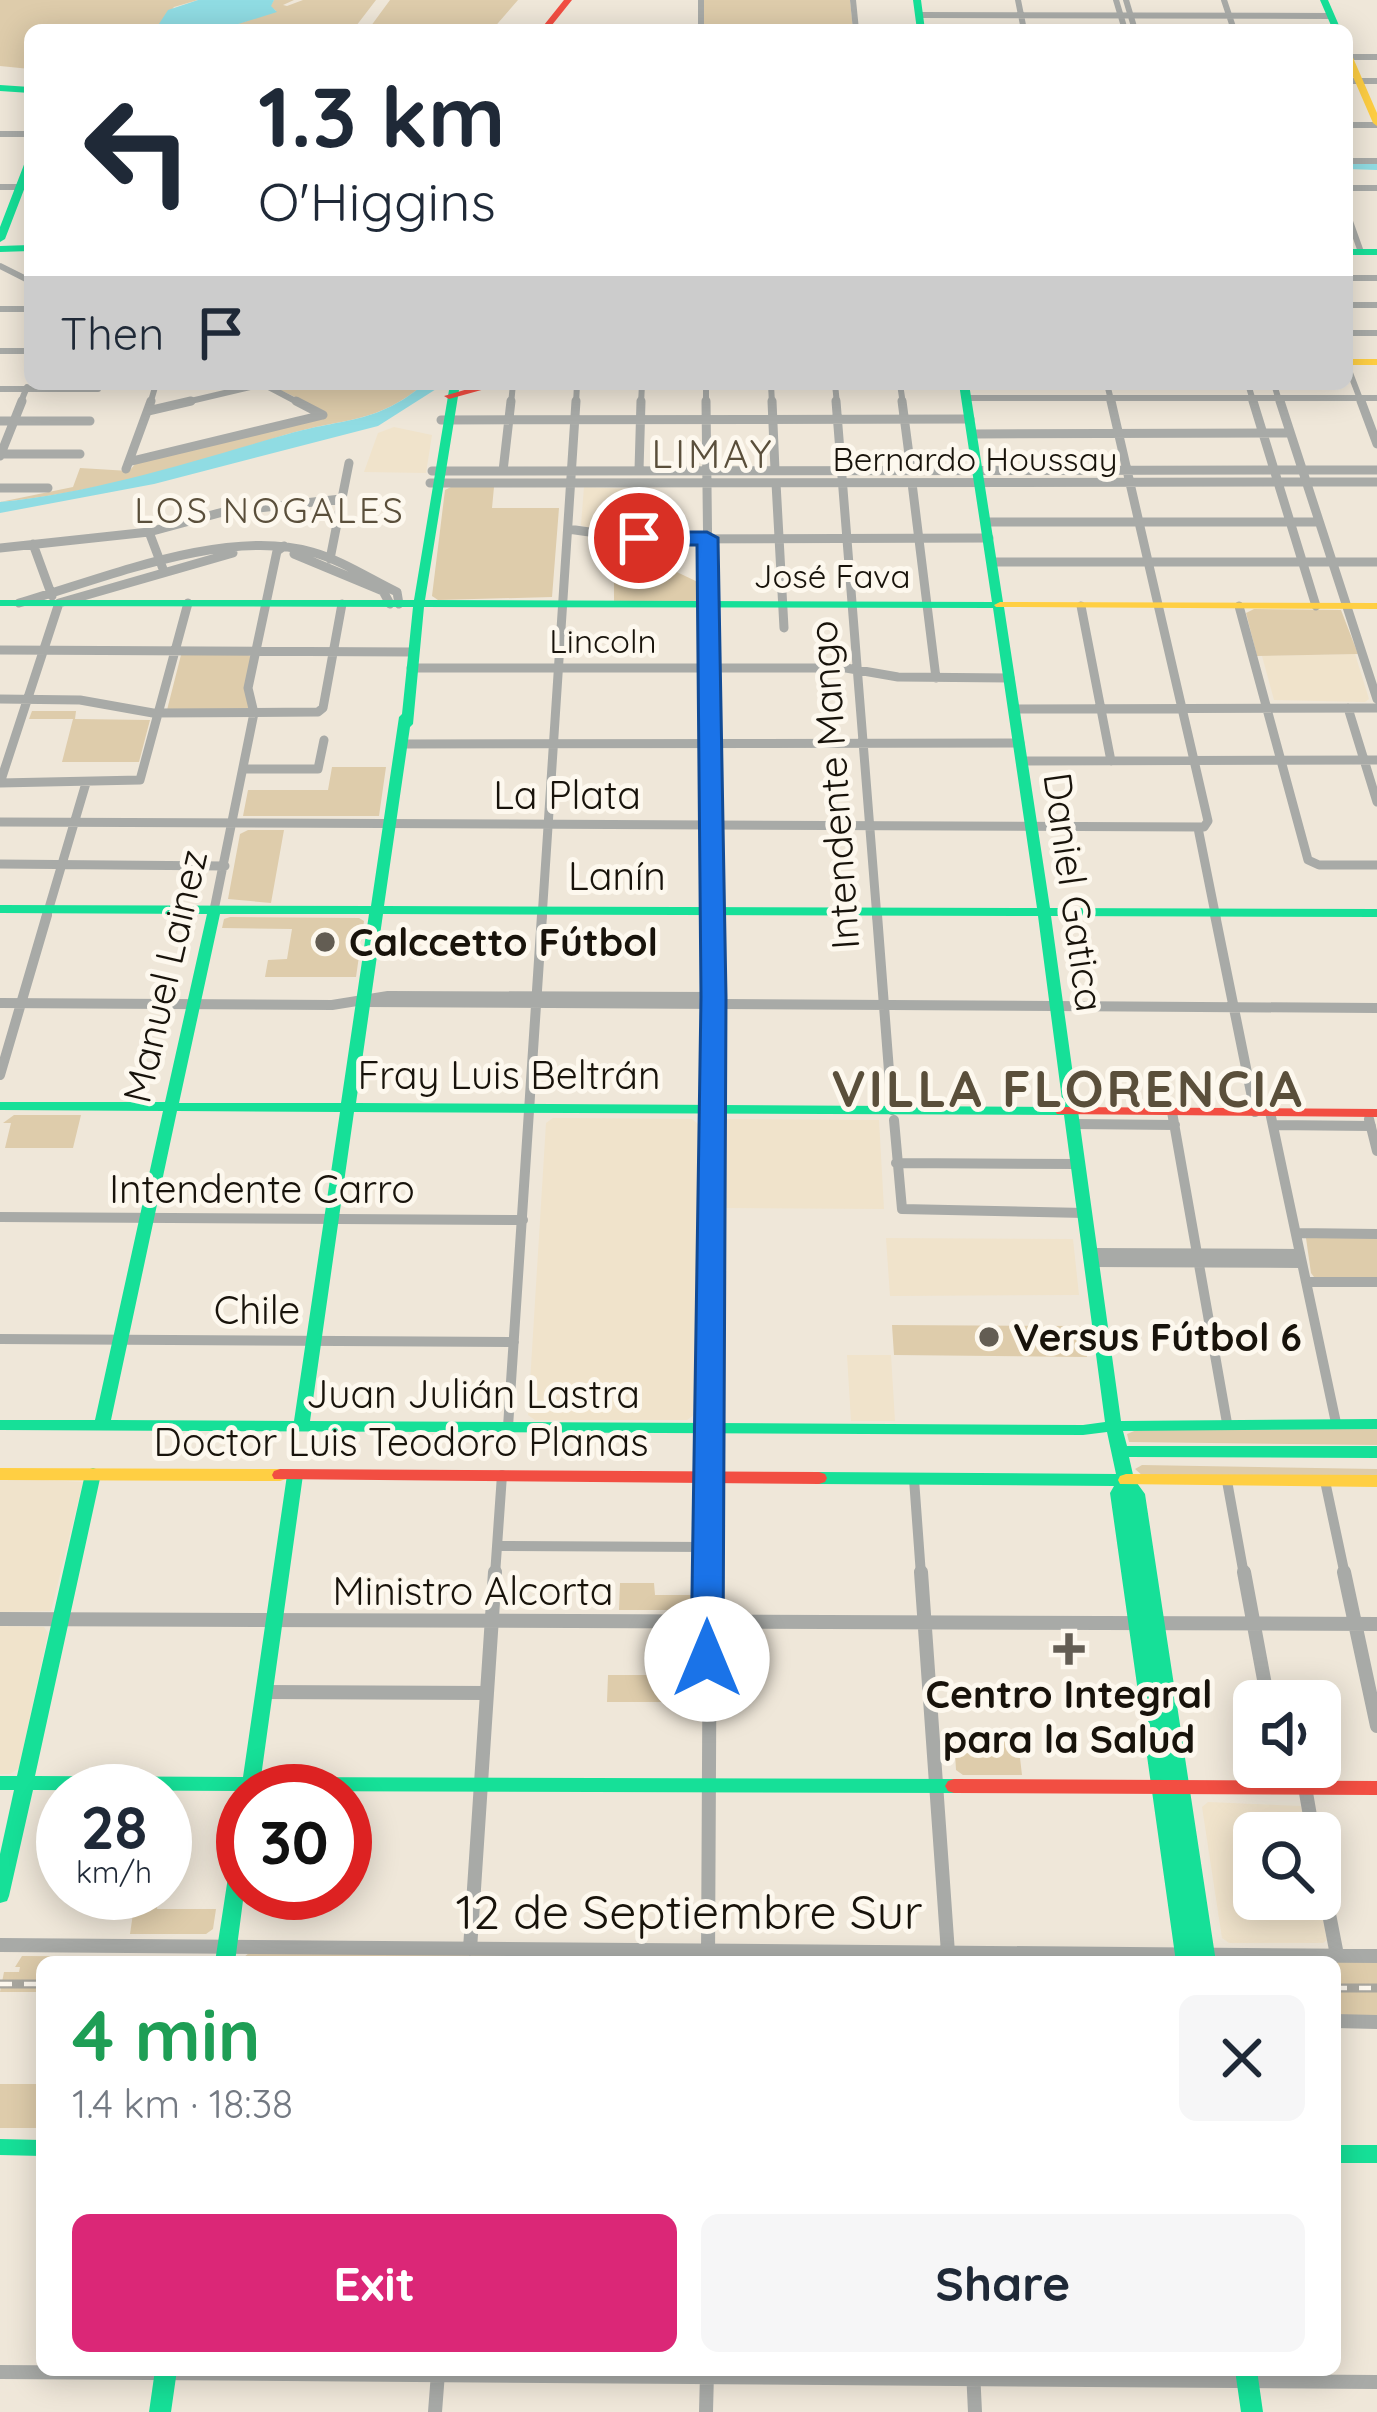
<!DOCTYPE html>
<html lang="en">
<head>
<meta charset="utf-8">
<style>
	body { margin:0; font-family:Quicksand,sans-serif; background:#f6f6f7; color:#1f2937; height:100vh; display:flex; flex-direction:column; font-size:45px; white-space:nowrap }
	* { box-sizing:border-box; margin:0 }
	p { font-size:39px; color:#747a83 }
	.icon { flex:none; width:66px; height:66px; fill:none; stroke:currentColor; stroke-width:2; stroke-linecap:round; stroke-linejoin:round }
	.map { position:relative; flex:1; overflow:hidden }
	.details { position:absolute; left:36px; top:1956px; width:1305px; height:420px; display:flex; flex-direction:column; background:#fff; border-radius:18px; box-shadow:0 6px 30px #0003 }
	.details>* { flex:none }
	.guide { position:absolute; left:24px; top:24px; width:1329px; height:366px; border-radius:18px; box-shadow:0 6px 30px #0003; background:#fff; color:#1f2937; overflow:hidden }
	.tools { position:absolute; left:1233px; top:1680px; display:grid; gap:24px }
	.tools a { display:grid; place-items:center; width:108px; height:108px; border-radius:18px; background:#fff; box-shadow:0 6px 30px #0003; font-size:60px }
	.speed { position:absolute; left:36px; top:1764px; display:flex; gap:24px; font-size:60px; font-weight:700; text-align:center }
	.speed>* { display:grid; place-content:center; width:156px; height:156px; border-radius:50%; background:#fff; box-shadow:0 6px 30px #0003; line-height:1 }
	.speed small { font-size:30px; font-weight:400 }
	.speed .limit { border:18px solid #d22; background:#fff; color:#111 }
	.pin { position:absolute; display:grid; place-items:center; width:102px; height:102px; color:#fff; margin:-51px; border:6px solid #fff; border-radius:50%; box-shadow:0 3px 12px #0007 }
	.me { position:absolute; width:132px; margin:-66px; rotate:0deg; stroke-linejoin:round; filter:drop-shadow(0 0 9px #0008) }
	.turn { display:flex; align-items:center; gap:42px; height:252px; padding:0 36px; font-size:54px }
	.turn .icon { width:156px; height:156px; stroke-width:2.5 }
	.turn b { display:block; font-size:84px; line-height:102px }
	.then { display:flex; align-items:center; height:114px; padding:0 36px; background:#0003; gap:24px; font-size:45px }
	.round { display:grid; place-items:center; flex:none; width:126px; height:126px; border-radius:18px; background:#f6f6f7 }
	.summary { display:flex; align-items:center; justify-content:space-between; height:204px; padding:0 36px }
	h1 { font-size:72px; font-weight:700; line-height:90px; color:#1e9e55 }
	.action { display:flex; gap:24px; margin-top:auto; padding:24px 36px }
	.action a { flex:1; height:138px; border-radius:18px; background:#db2777; color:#fff; font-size:48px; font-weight:700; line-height:138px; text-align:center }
	.action a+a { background:#f6f6f7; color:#1f2937 }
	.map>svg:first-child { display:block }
	.built { fill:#f0e3cb }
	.green { fill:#deccab }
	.water { fill:#90dce3 }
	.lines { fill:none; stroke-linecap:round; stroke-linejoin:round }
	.canal { stroke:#90dce3; stroke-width:6 }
	.street-far3 { stroke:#a8aaa7; stroke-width:6 }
	.street-far2 { stroke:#a8aaa7; stroke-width:9 }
	.street-far1 { stroke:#a8aaa7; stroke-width:10 }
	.street { stroke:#a8aaa7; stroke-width:14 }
	.fast { fill:#16e098; fill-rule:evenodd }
	.slow { fill:#ffcf43; fill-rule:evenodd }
	.jam { fill:#f24e42; fill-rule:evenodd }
	.rail-casing { stroke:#a8a69e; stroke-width:9 }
	.rail { stroke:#fdf8ee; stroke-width:4.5; stroke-dasharray:12; stroke-linecap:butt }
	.route { fill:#1a73e8; stroke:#114b97; stroke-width:3 }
	.poi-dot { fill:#635d53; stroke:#fdf8ee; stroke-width:4.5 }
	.labels { text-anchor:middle; stroke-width:10; stroke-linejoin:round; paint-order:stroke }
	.far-street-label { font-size:33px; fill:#18130b; stroke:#fdf8ee }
	.far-neighbourhood-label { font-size:36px; letter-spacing:3px; fill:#5a4f3b; stroke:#fdf8ee }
	.far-quarter-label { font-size:39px; letter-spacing:3px; fill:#5a4f3b; stroke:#fdf8ee }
	.street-label { font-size:39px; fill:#18130b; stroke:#fdf8ee }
	.poi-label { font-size:39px; font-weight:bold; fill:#18130b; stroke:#fdf8ee; text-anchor:start }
	.near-street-label { font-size:48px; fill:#18130b; stroke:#fdf8ee }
	.district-label { font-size:51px; font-weight:bold; letter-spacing:3px; fill:#5a4f3b; stroke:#fdf8ee }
</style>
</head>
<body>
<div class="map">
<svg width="1377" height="2412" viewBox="0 0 1377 2412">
	<rect width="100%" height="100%" fill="#efe7d9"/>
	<path class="built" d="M394,427L432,435L426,473L364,472L378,433Z
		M584,487L632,489L626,503L630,532L601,534L581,525Z
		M1355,654L1369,699L1365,702L1274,700L1262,656Z
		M553,1118L692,1119L698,1124L694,1415L687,1420H535L528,1415L546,1123Z
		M725,1119L879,1120L884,1209L726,1208Z
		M886,1238L1073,1239L1079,1295L890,1296Z
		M847,1355H891L895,1421H851Z
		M0,1478L83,1482L51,1611L0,1612Z
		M0,1626L44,1627L48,1633L19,1768L10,1774H0Z
		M1208,1802L1301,1806L1307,1833H1254V1899H1319L1327,1940L1323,1943H1229L1222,1938L1202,1807Z"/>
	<path class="green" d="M0,0H198L174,7L155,30H30V69L0,66Z
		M274,0H294L283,5L287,6L303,0H376L353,30H219L276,11L270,6Z
		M390,0H518L492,30H368Z
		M704,0H850L853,29L704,30Z
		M268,384H424C377,424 343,418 288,434C194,463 98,493 0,502L73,487L80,468L129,471L136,463L326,412Z
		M451,487H494L492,508H559L552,597L438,600L432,596L445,490Z
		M662,565L702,584L701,601L614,603V579L644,578Z
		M1254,609L1341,610L1358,654L1257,656L1246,613Z
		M245,654L251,656L250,710H167L181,655Z
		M32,711H76L75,719L150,720L139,762H62L73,719H29Z
		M332,767H386L379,816H243L248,790H328Z
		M248,830H284L271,903L228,899L240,834Z
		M230,917L359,918L364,921L356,977H265L268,960L287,959L292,929L222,928L224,919Z
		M14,1115H81L73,1148H5L11,1123H3Z
		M1377,1237V1279L1314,1277L1311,1273L1306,1238Z
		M892,1325L1083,1326L1087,1357L894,1355Z
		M1139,1429H1377V1445L1129,1442L1127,1434Z
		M1142,1465L1377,1469V1478L1143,1476L1135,1469Z
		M620,1583H654L655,1595H692V1605L685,1610H619Z
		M608,1675H691V1702H607Z
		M999,1732H1017L1022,1775H963L956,1770L955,1753H1000Z
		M136,1893H159L157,1909H216L213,1929L206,1934H130Z
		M249,1953L689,1957L695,1962H238Z
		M22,1956L193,1957L192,1962H42V1992H0L4,1972H19L20,1967H15Z
		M1219,1961L1377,1962V2017H1335V1962Z
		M0,2084H42V2128H0Z"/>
	<path class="water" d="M198,0H274L271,6L277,12L219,30H155L168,10Z
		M424,384H444L378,426L154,484L0,513V502C99,492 193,461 288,434C344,418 377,424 424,384Z"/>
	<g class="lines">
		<path class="canal" d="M1347,166L1377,167"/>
		<path class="street-far3" d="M701,0V30
			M853,0L856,30
			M1018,0L1024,30
			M1116,0L1125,30
			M1126,0L1135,30
			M1224,0L1234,30
			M919,15L1331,16
			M1349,57H1377
			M1347,81H1377
			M1347,125H1377
			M0,134H30
			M1347,161H1377
			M0,187H30
			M1347,188H1377
			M1347,213L1361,252
			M0,266L30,281
			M1347,278H1377
			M1347,305H1377
			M0,309H30
			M1347,333H1377
			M0,351H30
			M1347,365L1362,404
			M706,384V404
			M771,384L772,404
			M835,384L837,404
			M900,384L903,404
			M1107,384L1112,404
			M1248,384L1254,404
			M1274,384L1280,404
			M0,389H98
			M967,398H1377
			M20,404L27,387
			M150,404L156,384
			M178,404L263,384L301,404
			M511,404L513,384
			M576,404L577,384
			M641,404L642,384"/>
		<path class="street-far2" d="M296,401L323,415
			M706,401L712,918
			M772,401L775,470
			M836,401L877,918
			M902,401L911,470
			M1253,401L1316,606
			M1280,401L1377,699
			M1361,401L1377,444
			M148,411L191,401
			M441,420L970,419
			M0,421H90
			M972,434L1290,433
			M0,454H80
			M0,456L22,401
			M132,461L323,415
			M126,469L151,401
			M639,470L641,401
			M432,471L1377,470
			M503,471L511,401
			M430,483L1377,482
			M776,483L784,628
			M912,483L936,678
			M0,488H48
			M986,522H1319
			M568,529L639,539L989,538
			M149,532L163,569
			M639,539L640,483
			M33,544L52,596
			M0,548L149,532L223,512L341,499
			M294,554L383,591L390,604
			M330,559L349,463
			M993,562H1377
			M19,603C103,579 226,527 312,552C341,560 370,579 397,592L399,604
			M59,603L233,553
			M1081,606L1111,761
			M1239,606L1308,860L1319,865H1377
			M0,650L413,652
			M411,668H846L898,677L1010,678
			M0,699L80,700L153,713L318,712L323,708L342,604
			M1348,708L1377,802
			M1015,709L1377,708
			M405,744L1020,743
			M1022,761L1377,760
			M243,769H318L324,740
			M0,783L140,780L188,603
			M0,783L59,603
			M0,822L1204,827L1208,821L1111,401
			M1198,828L1216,918
			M0,864L225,866
			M214,910L254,713L248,688L277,551L284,546
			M46,918L86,783
			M542,918L576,401"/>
		<path class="street-far1" d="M877,915L892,1110
			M1215,915L1255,1112
			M364,1002L1377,1008
			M0,1003L332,1005L388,996L713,997
			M0,1075L47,915
			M1172,1112L1227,1423
			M1270,1112L1336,1423
			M1369,1119L1377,1151
			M894,1120L902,1209L1085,1213
			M1073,1124L1175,1125
			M1273,1125L1371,1126
			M896,1163L1078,1164
			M0,1217L523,1220
			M1296,1233L1377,1234
			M1090,1253L1300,1254
			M1091,1262L1302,1263
			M1306,1282H1377
			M0,1339L514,1342
			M508,1427L542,915
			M914,1479L921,1575
			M1227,1481L1244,1575
			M1325,1481L1345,1575
			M497,1546L707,1547
			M495,1575L502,1475
			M710,1575L712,915"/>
		<path class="street" d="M921,1572L948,1953
			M1244,1572L1268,1701
			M1344,1572L1377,1726
			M0,1619L1377,1624
			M264,1692L487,1693
			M1281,1767L1285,1787
			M1305,1787L1313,1833
			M1320,1868L1337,1955
			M0,1945L1377,1956
			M470,1949L495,1572
			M708,1962L710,1572
			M1335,2021L1377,2022
			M973,2370L975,2412
			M0,2372L1377,2382
			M435,2412L438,2373
			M706,2412L707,2373"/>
		<path class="fast" d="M913,0H921L925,30H917Z
			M1320,0H1328L1341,30H1333Z
			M0,85L30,87V93L0,91Z
			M30,159V174L5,239L0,242V227L25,162Z
			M30,245V251L0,252V246Z
			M1347,249H1377V255H1347Z
			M450,384H460L425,600L992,602L959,384H969L1003,602L1006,605L1004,607L1050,908L1377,909V917L1051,916L1121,1421L1377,1419V1429L1123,1431L1127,1446H1377V1458L1129,1457L1134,1479L1145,1494L1216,1962H1196L1127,1492L1196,1962H1176L1110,1493L1114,1486L819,1484L813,1482L811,1478L813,1474L819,1472L1116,1474L1107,1432L1083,1435L0,1430V1420H95L163,1111L0,1110V1102H165L207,914L0,913V905L371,906L399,717L402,714L413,607L0,606V600H414ZM424,607L993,608L1037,908L384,906L410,727L413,724ZM220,914H369L341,1103H179ZM383,914L1038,916L1063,1107L356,1103ZM177,1111L340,1112L294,1421L111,1420ZM354,1112L1064,1115L1105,1422L1083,1425L310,1421Z
			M93,1468L99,1470L101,1474L35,1776L243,1777L287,1475L289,1471H301L303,1475L261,1777L954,1779L960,1781L963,1786L960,1791L954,1793L259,1791H243V1795L241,1791L33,1790L9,1896L7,1901L0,1903V1854L14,1790H0V1776H17L85,1474L87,1470Z
			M243,1831L244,1893L235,1962H215L234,1838L236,1833Z
			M0,2139L42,2140V2156L0,2155Z
			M1335,2145H1377V2163H1335Z
			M155,2370H177L171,2412H149Z
			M1235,2370H1257L1263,2412H1241Z"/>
		<path class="slow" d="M1347,50L1351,53L1377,113V126L1373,123L1347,63Z
			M1347,359H1377V365H1347Z
			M1000,602L1377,603V609L996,607L994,605Z
			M0,1468L280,1469L286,1471L288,1475L286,1479L280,1481L0,1480Z
			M1126,1474L1377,1475V1487L1120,1484L1118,1480L1120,1476Z"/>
		<path class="jam" d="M564,0H572L548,30H540Z
			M485,384H503L449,399L444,396Z
			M1062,1107L1377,1109V1117L1057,1114L1055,1111Z
			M280,1469L819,1472L825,1474L827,1478L825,1482L819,1484L274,1479L272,1475L274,1471Z
			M954,1779L1377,1781V1795L954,1793L948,1791L945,1786L948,1781Z"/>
		<defs>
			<path id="rail" d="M0,1984H42
				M1335,1988H1377"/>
		</defs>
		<use href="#rail" class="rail-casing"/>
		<use href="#rail" class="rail"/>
	</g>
	<path class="route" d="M707,532L718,538L726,997L723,1659L719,1667H696L691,1659L701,997L697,545H639L628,538L639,532Z"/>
	<g class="poi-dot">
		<circle cx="325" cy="942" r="12"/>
		<circle cx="989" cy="1337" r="12"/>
		<path d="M1063 1631h12v12h12v12h-12v12h-12v-12h-12v-12h12z"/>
	</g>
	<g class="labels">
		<g class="far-street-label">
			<text x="975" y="471">Bernardo Houssay</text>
			<text x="832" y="588">José Fava</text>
			<text x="603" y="653">Lincoln</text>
		</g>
		<g class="far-neighbourhood-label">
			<text x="270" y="523">LOS NOGALES</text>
		</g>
		<g class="far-quarter-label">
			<text x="713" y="468">LIMAY</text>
		</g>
		<g class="street-label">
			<text transform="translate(834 785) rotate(-94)" y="14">Intendente Mango</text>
			<text x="567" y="809">La Plata</text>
			<text x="617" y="890">Lanín</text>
			<text transform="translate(1074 892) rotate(82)" y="14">Daniel Gatica</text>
			<text transform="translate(165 976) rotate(-77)" y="14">Manuel Lainez</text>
			<text x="509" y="1089">Fray Luis Beltrán</text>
			<text x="262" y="1203">Intendente Carro</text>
			<text x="257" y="1324">Chile</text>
			<text x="473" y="1408">Juan Julián Lastra</text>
			<text x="401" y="1456">Doctor Luis Teodoro Planas</text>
			<text x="473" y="1605">Ministro Alcorta</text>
		</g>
		<g class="poi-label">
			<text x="349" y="956">Calccetto Fútbol</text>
			<text x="1013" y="1351">Versus Fútbol 6</text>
			<text x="1069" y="1708" text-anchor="middle">Centro Integral<tspan x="1069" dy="45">para la Salud</tspan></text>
		</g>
		<g class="near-street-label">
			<text x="689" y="1929">12 de Septiembre Sur</text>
		</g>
		<g class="district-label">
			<text x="1068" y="1107">VILLA FLORENCIA</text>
		</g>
	</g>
</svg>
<div class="tools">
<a><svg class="icon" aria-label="sound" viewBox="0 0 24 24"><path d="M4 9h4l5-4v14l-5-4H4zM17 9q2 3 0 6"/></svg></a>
<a><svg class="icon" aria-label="search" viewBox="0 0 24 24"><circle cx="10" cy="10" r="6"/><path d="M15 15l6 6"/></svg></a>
</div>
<div class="speed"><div>28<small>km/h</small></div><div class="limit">30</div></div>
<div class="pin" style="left:639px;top:538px;background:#d93025"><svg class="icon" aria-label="arrive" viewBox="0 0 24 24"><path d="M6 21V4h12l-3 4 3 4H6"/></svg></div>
<svg class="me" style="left:707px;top:1659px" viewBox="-20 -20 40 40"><circle r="19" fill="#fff"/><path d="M0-13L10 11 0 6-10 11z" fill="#1a73e8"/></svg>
<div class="guide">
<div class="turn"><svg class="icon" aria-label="left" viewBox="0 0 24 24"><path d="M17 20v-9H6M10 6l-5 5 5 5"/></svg><div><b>1.3 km</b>O'Higgins</div></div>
<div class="then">Then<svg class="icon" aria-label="arrive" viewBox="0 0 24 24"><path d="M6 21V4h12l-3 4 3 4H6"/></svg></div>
</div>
<section class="details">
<div class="summary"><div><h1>4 min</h1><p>1.4 km · 18:38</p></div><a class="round"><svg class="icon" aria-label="close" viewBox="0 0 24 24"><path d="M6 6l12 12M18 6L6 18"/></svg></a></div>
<div class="action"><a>Exit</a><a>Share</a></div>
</section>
</div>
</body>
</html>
